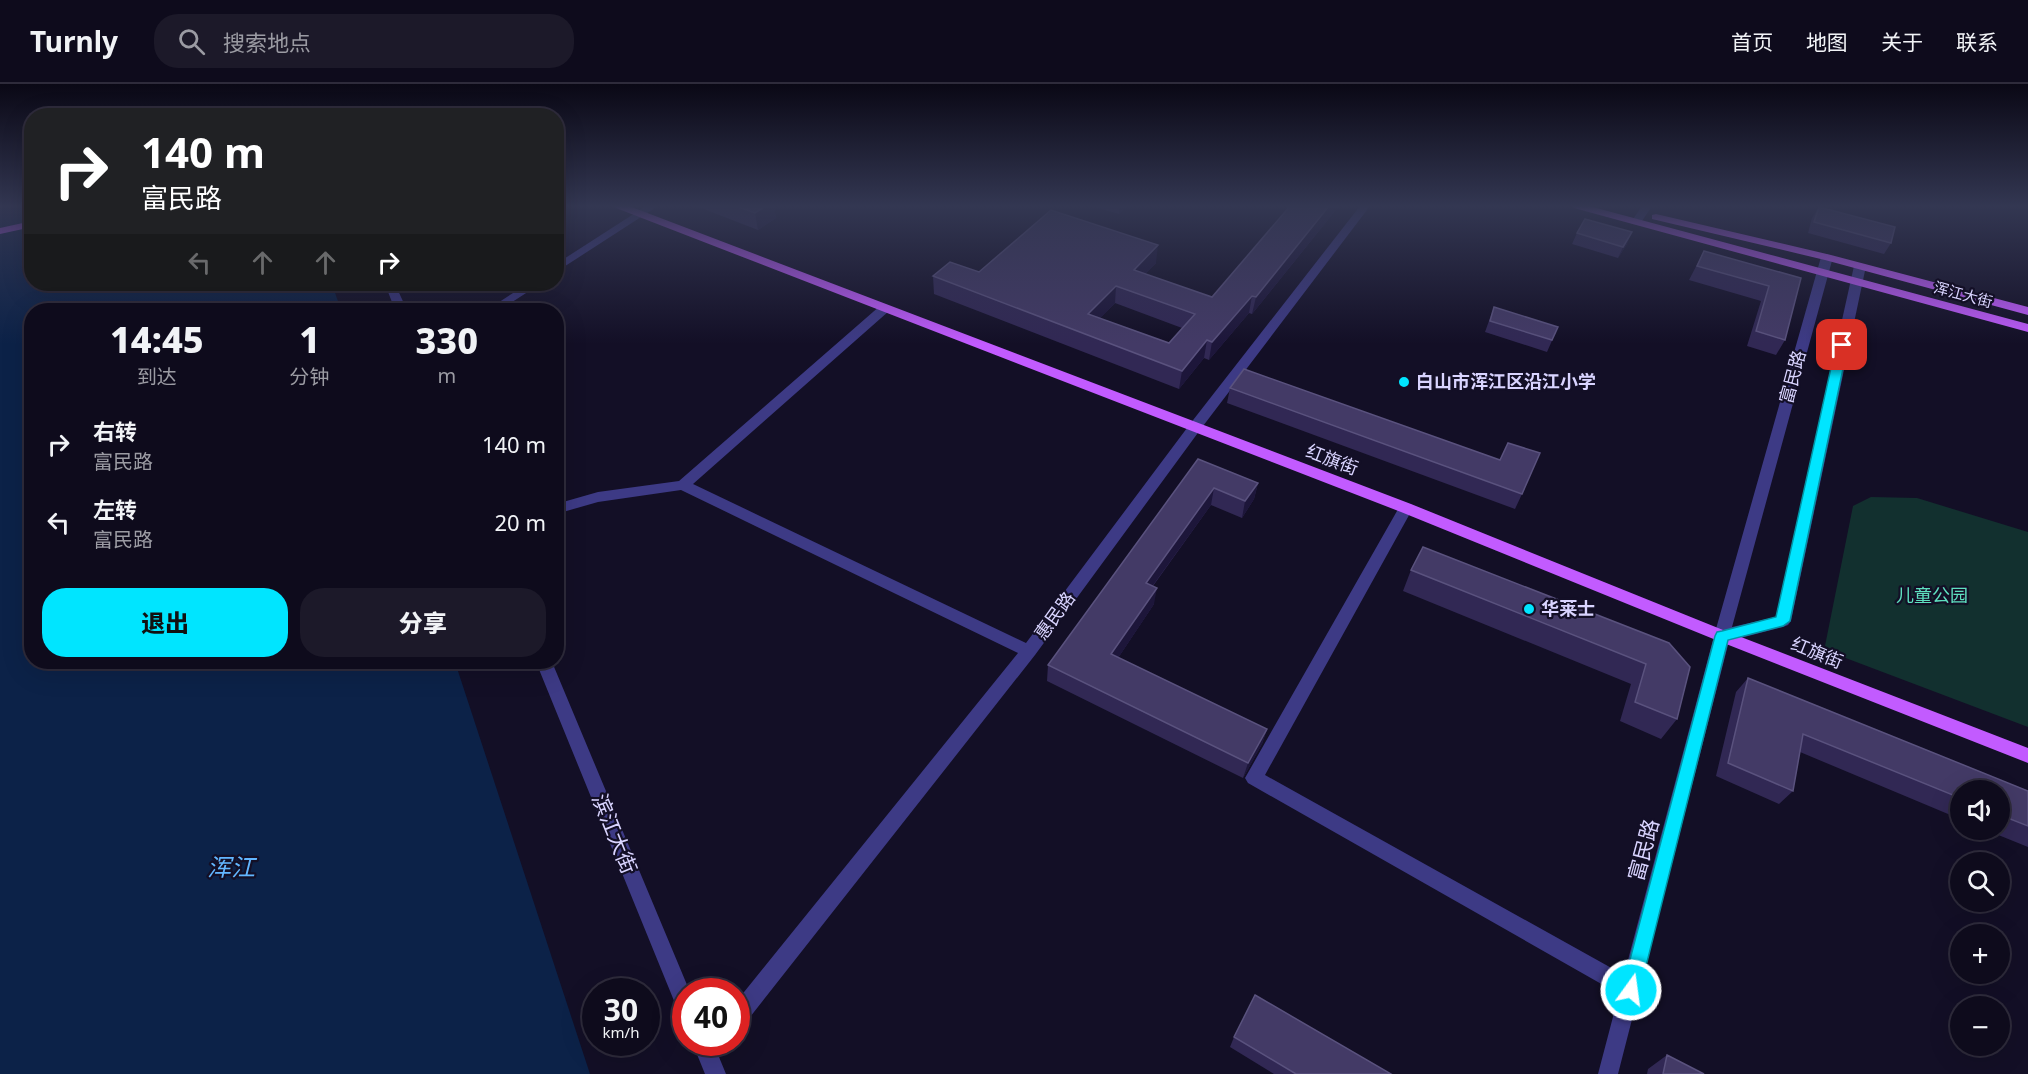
<!DOCTYPE html>
<html lang="zh">
<head>
<meta charset="utf-8">
<style>
	body { margin:0; font-family:"Noto Sans","Noto Sans SC",sans-serif; background:#1c1929; color:#f1f3f6; height:100vh; display:flex; flex-direction:column; font-size:22px; white-space:nowrap }
	* { box-sizing:border-box; margin:0 }
	p { font-size:20px; color:#9b9ba3 }
	.icon { flex:none; width:33px; height:33px; fill:none; stroke:currentColor; stroke-width:2; stroke-linecap:round; stroke-linejoin:round }
	.map { position:relative; flex:1; overflow:hidden }
	.panel { position:absolute; left:24px; top:219px; width:540px; height:366px; display:flex; flex-direction:column; background:#0e0b1c; border-radius:24px; box-shadow:0 6px 24px #0002,0 0 0 2px #2e2b3b }
	.panel>* { flex:none }
	.hud { position:absolute; left:24px; top:24px; width:540px; height:183px; border-radius:24px; box-shadow:0 6px 24px #0002,0 0 0 2px #2e2b3b; background:#202124; color:#fff; overflow:hidden }
	.controls { position:absolute; left:1950px; top:696px; display:grid; gap:12px }
	.controls a { display:grid; place-items:center; width:60px; height:60px; border-radius:50%; background:#0e0b1c; box-shadow:0 6px 24px #0002,0 0 0 2px #2e2b3b; font-size:30px }
	.speed { position:absolute; left:582px; top:894px; display:flex; gap:12px; font-size:30px; font-weight:700; text-align:center }
	.speed>* { display:grid; place-content:center; width:78px; height:78px; border-radius:50%; background:#0e0b1c; box-shadow:0 6px 24px #0002,0 0 0 2px #2e2b3b; line-height:1 }
	.speed small { font-size:15px; font-weight:400 }
	.speed .limit { border:9px solid #d22; background:#fff; color:#111 }
	.pin { position:absolute; display:grid; place-items:center; width:51px; height:51px; color:#fff; margin:-26px; border-radius:12px; box-shadow:0 3px 9px #0006 }
	.me { position:absolute; width:66px; margin:-33px; rotate:14deg; stroke-linejoin:round; filter:drop-shadow(0 0 4px #0008) }
	.turn { display:flex; align-items:center; gap:21px; height:126px; padding:0 18px; font-size:27px }
	.turn .icon { width:78px; height:78px; stroke-width:2.5 }
	.turn b { display:block; font-size:42px; line-height:51px }
	.lanes { display:flex; align-items:center; height:57px; padding:0 18px; background:#0003; justify-content:center; gap:30px; direction:ltr }
	.lanes .off { opacity:.35 }
	.eta { display:flex; justify-content:space-evenly; align-items:center; height:102px; text-align:center }
	.eta b { font-size:36px; font-weight:800; line-height:42px }
	.primary-button { display:flex; gap:12px; margin-top:auto; padding:12px 18px }
	.primary-button a { flex:1; height:69px; border-radius:24px; background:#00e5ff; color:#111; font-size:24px; font-weight:800; line-height:69px; text-align:center }
	.primary-button a+a { background:#1c1929; color:#f1f3f6 }
	ul { padding:0; list-style:none }
	li { display:flex; align-items:center; gap:18px; height:78px; padding:0 18px }
	li div { flex:1 }
	li b { display:block; font-size:22px }
	li em { font-style:normal }
	header { display:flex; align-items:center; gap:36px; box-sizing:border-box; height:84px; padding:0 30px; background:#0e0b1c; border-bottom:2px solid #2e2b3b }
	header strong { font-size:28px }
	nav { display:flex; gap:33px; margin-inline-start:auto; font-size:21px }
	.search { width:420px; height:54px; background:#1c1929; display:flex; align-items:center; gap:15px; box-sizing:border-box; padding:0 21px; border-radius:24px; color:#9b9ba3; font-size:22px }
	.map>svg:first-child { display:block }
	.green { fill:#12302f }
	.water { fill:#0c2248 }
	.lines { fill:none; stroke-linecap:round; stroke-linejoin:round }
	.minor { fill:#3d3a85; fill-rule:evenodd }
	.major { fill:#c25bff; fill-rule:evenodd }
	.wall { fill:#312854; fill-rule:evenodd }
	.shaded-wall { fill:#1d163a }
	.building { fill:#433a66; stroke:#5a527e; stroke-width:1.5; fill-rule:evenodd }
	.route { fill:#00e5ff; stroke:#0095a6; stroke-width:1.5 }
	.poi-dot { fill:#00e5ff; stroke:#130f26; stroke-width:2 }
	.labels { text-anchor:middle; stroke-width:4.5; stroke-linejoin:round; paint-order:stroke }
	.far-street-label { font-size:15px; fill:#d9d4ff; stroke:#130f26 }
	.street-label { font-size:18px; fill:#d9d4ff; stroke:#130f26 }
	.poi-label { font-size:18px; font-weight:bold; fill:#d9d4ff; stroke:#130f26; text-anchor:start }
	.park-label { font-size:18px; fill:#5fe0c0; stroke:#130f26 }
	.near-street-label { font-size:21px; fill:#d9d4ff; stroke:#130f26 }
	.near-water-label { font-size:24px; font-style:italic; fill:#62b6ff; stroke:#130f26 }
</style>
</head>
<body>
<header>
<strong>Turnly</strong>
<div class="search"><svg class="icon" aria-label="search" viewBox="0 0 24 24"><circle cx="10" cy="10" r="6"/><path d="M15 15l6 6"/></svg>搜索地点</div>
<nav><a>首页</a><a>地图</a><a>关于</a><a>联系</a></nav>
</header>
<div class="map">
<svg width="2028" height="990" viewBox="0 0 2028 990">
	<rect width="100%" height="100%" fill="#130f26"/>
	<path class="green" d="M1871,413L1917,414L2028,448V643L1843,573L1825,562L1853,422Z"/>
	<path class="water" d="M0,122H31L32,200H332L341,226H32V578H455L590,990H0Z"/>
	<g class="lines">
		<path class="minor" d="M646,122H658L556,188V180Z
			M1360,122H1370L1200,346L1035,571L743,942L736,945V918L1018,569L681,406L598,418L556,430V420L598,408L679,397L881,221H889V227L693,400L1026,559L1190,340Z
			M1642,122H1652L1640,140H1632L1631,138Z
			M1827,170L1833,173L1732,543L1776,533L1854,182L1860,179L1866,182L1791,537L1788,541L1783,543L1729,557L1618,990H1598L1619,910L1248,699L1245,694L1401,420H1411L1413,424L1265,691L1624,891L1714,552L1821,173Z
			M385,200H395L407,226H395Z
			M527,200H540L500,226H487Z
			M536,578H552L690,908H686V932L679,929Z
			M692,958H728L719,973L726,990H705Z"/>
		<path class="major" d="M615,122H629L1411,420L1728,548L2028,664V679L1716,556L1401,428L616,124Z
			M1573,122H1589L2028,240V248L1574,124Z
			M1656,130L1831,171L2028,223V231L1825,176L1652,135V131Z
			M32,137V143L0,150V144Z"/>
	</g>
	<path class="wall" d="M696,122H774L776,134L758,146Z
		M1092,122H1128L1119,130Z
		M1290,122H1339L1252,230L1249,229L1209,276L1204,274L1179,305L934,210L933,192L979,188L1156,179L1145,190L1212,213ZM1115,219L1182,244L1169,259L1100,234Z
		M1819,123L1891,159L1884,170L1808,149L1812,134Z
		M1577,149L1627,160L1618,174L1572,160Z
		M1704,167L1801,194L1785,256L1776,271L1747,262L1761,217L1689,196Z
		M1494,223L1558,243L1547,268L1485,248Z
		M1230,304L1522,410L1515,425L1227,319Z
		M1198,375L1258,399L1254,415L1242,434L1211,421L1153,502L1154,520L1118,574L1267,645L1262,660L1243,694L1047,597L1048,581Z
		M1411,486L1690,583L1677,635L1661,655L1620,637L1631,600L1403,507Z
		M1748,594L2028,707V763L1986,746H2000V706H1960V735L1800,668L1793,707L1779,720L1716,692L1736,608Z
		M1234,953L1391,990H1274L1230,963Z
		M1667,971L1704,990H1647L1648,985Z"/>
	<path class="shaded-wall" d="M766,122H774L776,134L758,146L755,129Z
		M1119,122H1128L1119,130Z
		M1329,122H1339L1252,230L1256,213Z
		M1632,148L1627,160L1618,174L1623,163Z
		M1158,161L1156,179L1132,204L1134,186Z
		M1116,202L1115,219L1087,248L1088,230Z
		M1252,212L1249,229L1209,276L1212,258Z
		M1207,256L1204,274L1179,305L1182,287Z
		M1258,399L1254,415L1242,434L1245,417Z
		M1214,404L1211,421L1143,515L1146,499Z
		M1157,504L1154,520L1110,586L1111,570Z
		M1267,645L1262,660L1243,694L1248,679Z"/>
	<path class="building" d="M736,122H766L755,129Z
		M1290,122H1329L1256,213L1252,212L1212,258L1207,256L1182,287L933,192L950,178L979,188L1051,126L1158,161L1134,186L1212,213ZM1116,202L1195,230L1169,259L1088,230Z
		M1819,123L1895,143L1891,159L1814,138Z
		M1585,135L1632,148L1623,163L1577,149Z
		M1704,167L1801,194L1785,256L1756,247L1769,202L1697,182Z
		M1494,223L1558,243L1552,256L1490,237Z
		M1244,285L1500,376L1508,359L1540,369L1522,410L1230,304Z
		M1198,375L1258,399L1245,417L1214,404L1146,499L1157,504L1111,570L1267,645L1248,679L1048,581Z
		M1423,463L1669,559L1690,583L1677,635L1635,618L1646,580L1411,486Z
		M1748,594L2028,707V742L2000,731V706H1960V714L1803,650L1793,707L1728,679Z
		M1255,911L1391,990H1296L1234,953Z
		M1667,971L1704,990H1663Z"/>
	<linearGradient id="sky" x2="0" y2="1"><stop stop-color="#0a0815"/><stop offset="0.47" stop-color="#333752"/><stop offset="1" stop-color="#333752" stop-opacity="0"/></linearGradient>
	<rect width="2028" height="260" fill="url(#sky)"/>
	<path class="route" d="M1842,258L1848,261L1790,537L1783,542L1728,556L1640,906L1637,913L1631,915L1624,913L1622,906L1715,552L1717,548L1722,547L1776,533L1836,261Z"/>
	<g class="poi-dot">
		<circle cx="1404" cy="298" r="6"/>
		<circle cx="1529" cy="525" r="6"/>
	</g>
	<g class="labels">
		<g class="far-street-label">
			<text transform="translate(1963 211) rotate(15)" y="5">浑江大街</text>
		</g>
		<g class="street-label">
			<text transform="translate(1793 293) rotate(-75)" y="6">富民路</text>
			<text transform="translate(1332 376) rotate(21)" y="6">红旗街</text>
			<text transform="translate(1055 532) rotate(-54)" y="6">惠民路</text>
			<text transform="translate(1817 569) rotate(22)" y="6">红旗街</text>
		</g>
		<g class="poi-label">
			<text x="1416" y="304">白山市浑江区沿江小学</text>
			<text x="1541" y="531">华莱士</text>
		</g>
		<g class="park-label">
			<text x="1932" y="518">儿童公园</text>
		</g>
		<g class="near-street-label">
			<text transform="translate(614 750) rotate(68)" y="7">滨江大街</text>
			<text transform="translate(1644 766) rotate(-75)" y="7">富民路</text>
		</g>
		<g class="near-water-label">
			<text x="231" y="792">浑江</text>
		</g>
	</g>
</svg>
<div class="controls">
<a><svg class="icon" aria-label="sound" viewBox="0 0 24 24"><path d="M4 9h4l5-4v14l-5-4H4zM17 9q2 3 0 6"/></svg></a>
<a><svg class="icon" aria-label="search" viewBox="0 0 24 24"><circle cx="10" cy="10" r="6"/><path d="M15 15l6 6"/></svg></a>
<a>+</a>
<a>−</a>
</div>
<div class="speed"><div>30<small>km/h</small></div><div class="limit">40</div></div>
<div class="pin" style="left:1842px;top:261px;background:#d93025"><svg class="icon" aria-label="arrive" viewBox="0 0 24 24"><path d="M6 21V4h12l-3 4 3 4H6"/></svg></div>
<svg class="me" style="left:1631px;top:906px" viewBox="-20 -20 40 40"><circle r="17" fill="#00e5ff" stroke="#fff" stroke-width="3"/><path d="M0-11L8 9 0 5-8 9z" fill="#fff"/></svg>
<div class="hud">
<div class="turn"><svg class="icon" aria-label="right" viewBox="0 0 24 24"><path d="M7 20v-9h11M14 6l5 5-5 5"/></svg><div><b>140 m</b>富民路</div></div>
<div class="lanes"><svg class="icon off" aria-label="left" viewBox="0 0 24 24"><path d="M17 20v-9H6M10 6l-5 5 5 5"/></svg><svg class="icon off" aria-label="ahead" viewBox="0 0 24 24"><path d="M12 20V5M6 11l6-6 6 6"/></svg><svg class="icon off" aria-label="ahead" viewBox="0 0 24 24"><path d="M12 20V5M6 11l6-6 6 6"/></svg><svg class="icon" aria-label="right" viewBox="0 0 24 24"><path d="M7 20v-9h11M14 6l5 5-5 5"/></svg></div>
</div>
<section class="panel">
<div class="eta">
<div><b>14:45</b><p>到达</p></div>
<div><b>1</b><p>分钟</p></div>
<div><b>330</b><p>m</p></div>
</div>
<ul>
<li><svg class="icon" aria-label="right" viewBox="0 0 24 24"><path d="M7 20v-9h11M14 6l5 5-5 5"/></svg><div><b>右转</b><p>富民路</p></div><em>140 m</em></li>
<li><svg class="icon" aria-label="left" viewBox="0 0 24 24"><path d="M17 20v-9H6M10 6l-5 5 5 5"/></svg><div><b>左转</b><p>富民路</p></div><em>20 m</em></li>
</ul>
<div class="primary-button"><a>退出</a><a>分享</a></div>
</section>
</div>
</body>
</html>
